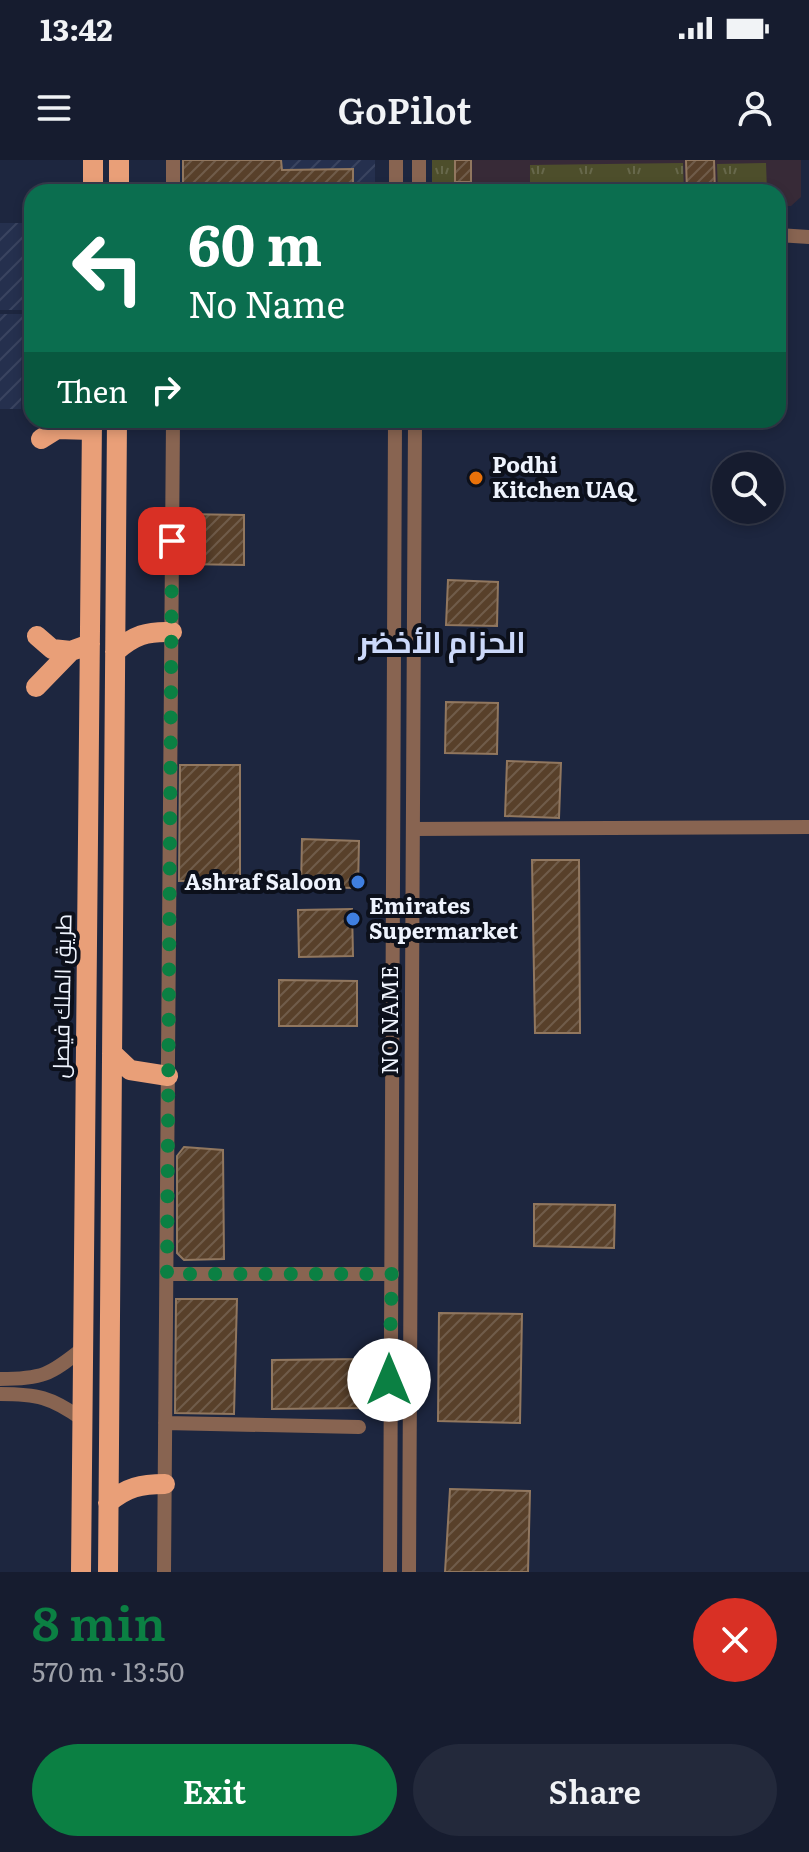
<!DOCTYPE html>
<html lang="en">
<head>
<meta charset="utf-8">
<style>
	body { margin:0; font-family:Literata,Cairo,serif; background:#23293b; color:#f1f3f6; height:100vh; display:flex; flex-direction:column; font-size:30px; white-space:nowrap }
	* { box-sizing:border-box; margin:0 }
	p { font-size:26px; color:#9ea1aa }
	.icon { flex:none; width:44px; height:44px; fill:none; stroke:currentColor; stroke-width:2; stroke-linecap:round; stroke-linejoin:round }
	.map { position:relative; height:1412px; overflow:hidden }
	.panel { display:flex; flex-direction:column; background:#161c2f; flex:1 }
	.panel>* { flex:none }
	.guide { position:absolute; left:24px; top:24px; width:762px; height:244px; border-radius:24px; box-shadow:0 4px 12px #0003,0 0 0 2px #353a4b; background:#0b6e4f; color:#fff; overflow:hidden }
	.fabs { position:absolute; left:712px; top:292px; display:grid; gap:16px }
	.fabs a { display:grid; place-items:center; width:72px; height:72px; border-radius:50%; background:#161c2f; box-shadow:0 4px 12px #0003,0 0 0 2px #353a4b; font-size:40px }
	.pin { position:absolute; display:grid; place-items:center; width:68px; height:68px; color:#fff; margin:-34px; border-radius:16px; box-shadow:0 4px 12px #0006 }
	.me { position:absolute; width:88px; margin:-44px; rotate:0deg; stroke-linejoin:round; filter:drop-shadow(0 0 6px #0008) }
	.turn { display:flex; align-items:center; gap:28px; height:168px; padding:0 32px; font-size:36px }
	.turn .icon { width:104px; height:104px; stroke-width:2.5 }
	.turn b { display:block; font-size:56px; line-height:68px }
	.then { display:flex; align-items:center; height:76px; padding:0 32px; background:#0003; gap:16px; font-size:30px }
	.round { display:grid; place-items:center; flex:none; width:84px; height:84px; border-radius:42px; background:#23293b }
	.summary { display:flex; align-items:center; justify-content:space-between; height:136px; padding:0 32px }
	h1 { font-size:48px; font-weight:600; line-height:60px; color:#0b8043 }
	.button { display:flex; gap:16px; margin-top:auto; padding:16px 32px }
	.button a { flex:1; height:92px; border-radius:48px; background:#0b8043; color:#fff; font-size:32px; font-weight:600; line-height:92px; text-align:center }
	.button a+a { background:#23293b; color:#f1f3f6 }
	.status { display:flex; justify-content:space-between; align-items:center; height:56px; padding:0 40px; background:#161c2f; direction:ltr }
	.status svg { height:22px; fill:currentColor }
	header { display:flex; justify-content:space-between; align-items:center; height:104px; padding:0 32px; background:#161c2f; font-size:36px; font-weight:600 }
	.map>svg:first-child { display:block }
	.industrial { fill:url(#industrial-furrows) }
	.education { fill:#372a37 }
	.park { fill:url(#park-tufts) }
	.building { fill:url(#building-hatch); stroke:#91775f; stroke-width:2 }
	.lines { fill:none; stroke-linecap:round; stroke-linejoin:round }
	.minor { stroke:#886451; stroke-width:14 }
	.primary { stroke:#e99f78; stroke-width:20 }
	.route { stroke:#0b8043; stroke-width:14; stroke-dasharray:0 25.2 }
	.food-dot { fill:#e8710a; stroke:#0c101b; stroke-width:3 }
	.shop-dot { fill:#3f7fe0; stroke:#0c101b; stroke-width:3 }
	.labels { text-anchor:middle; stroke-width:8; stroke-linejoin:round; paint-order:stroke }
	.poi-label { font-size:22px; font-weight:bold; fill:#eef3fd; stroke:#0c101b; text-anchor:start }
	.street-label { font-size:22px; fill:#eef3fd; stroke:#0c101b }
	.district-label { font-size:30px; font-weight:bold; fill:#ccd9fa; stroke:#0c101b }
</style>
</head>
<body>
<div class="status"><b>13:42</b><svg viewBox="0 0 49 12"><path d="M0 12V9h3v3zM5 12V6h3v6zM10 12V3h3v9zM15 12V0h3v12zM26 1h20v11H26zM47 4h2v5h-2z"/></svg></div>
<header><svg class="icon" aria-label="menu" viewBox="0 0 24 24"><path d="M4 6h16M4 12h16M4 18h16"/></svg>GoPilot<svg class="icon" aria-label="person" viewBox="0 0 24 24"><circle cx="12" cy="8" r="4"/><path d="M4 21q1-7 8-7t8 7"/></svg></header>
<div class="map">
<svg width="809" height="1412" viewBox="0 0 809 1412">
	<defs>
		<pattern id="industrial-furrows" width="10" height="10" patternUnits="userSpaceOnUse" patternTransform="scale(2)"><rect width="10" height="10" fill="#25304e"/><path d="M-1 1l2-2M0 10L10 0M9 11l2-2" fill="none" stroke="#3a4460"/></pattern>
		<pattern id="park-tufts" width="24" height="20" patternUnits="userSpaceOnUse" patternTransform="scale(2)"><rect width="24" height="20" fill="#4d4e2b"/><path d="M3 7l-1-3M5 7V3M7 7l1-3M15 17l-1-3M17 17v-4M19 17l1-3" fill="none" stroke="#67684b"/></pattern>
		<pattern id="building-hatch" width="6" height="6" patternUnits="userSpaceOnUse" patternTransform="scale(2)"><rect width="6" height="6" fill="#58402a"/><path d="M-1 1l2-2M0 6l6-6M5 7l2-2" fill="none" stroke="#705c4a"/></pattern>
	</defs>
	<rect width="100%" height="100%" fill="#1d263f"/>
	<path class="industrial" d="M281,0H375V32H353L352,9L282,10Z
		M0,63H31L30,150H0Z
		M0,154H22L21,249H0Z"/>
	<path class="education" d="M456,0H801V37L791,46H778V32H457Z"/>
	<path class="park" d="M432,0H454V29H432Z
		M683,3L684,32H530V5Z
		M766,3L767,32H718L717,4Z"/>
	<path class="building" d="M183,0H281L282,10L353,9V32H183Z
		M455,0H471V22H455Z
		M686,0H714L715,32H687Z
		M182,354L244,355V405L182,404Z
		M448,420L498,422L497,466L446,465Z
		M446,542L498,543L497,594L445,593Z
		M507,601L561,603L559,658L505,656Z
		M180,605H240V720L179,721Z
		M302,679L359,681L358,728L301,727Z
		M532,700H579L580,873H535Z
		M352,749L353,796L299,797L298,750Z
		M279,820L357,821V866H279Z
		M184,987L223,990L224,1099L184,1100L177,1093V996Z
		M534,1044L615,1045L614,1088L534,1086Z
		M176,1139H237L234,1254L175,1253Z
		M439,1153L522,1154L520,1263L438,1261Z
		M364,1199L365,1248L272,1249V1200Z
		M450,1329L530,1331L528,1412H445Z"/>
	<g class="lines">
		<path class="minor" d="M419,0V32
			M173,32V0
			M396,32V0
			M778,75L809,77
			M413,669L809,667
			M167,1114H392
			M0,1219C42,1219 50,1215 82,1189
			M0,1234C37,1234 51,1237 82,1259
			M165,1263L359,1267
			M164,1412L173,260
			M390,1412L395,260
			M409,1412L415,260"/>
		<path class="primary" d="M93,32V0
			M119,32V0
			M41,279L57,269L92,270
			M37,476L52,489L71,491
			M115,492C134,475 147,471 172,472
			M36,527L71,491L90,484
			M112,893L130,910L168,916
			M108,1343C127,1327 141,1324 165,1324
			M81,1412L92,260
			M108,1412L117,260"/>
	</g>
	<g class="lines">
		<path class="route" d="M172,381L167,1114H392L389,1220"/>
	</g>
	<circle class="food-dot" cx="476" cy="318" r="8"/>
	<g class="shop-dot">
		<circle cx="358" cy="722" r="8"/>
		<circle cx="353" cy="759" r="8"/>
	</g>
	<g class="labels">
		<g class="poi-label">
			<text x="492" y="313">Podhi<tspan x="492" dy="25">Kitchen UAQ</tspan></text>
			<text x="342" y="730" text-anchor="end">Ashraf Saloon</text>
			<text x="369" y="754">Emirates<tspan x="369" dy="25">Supermarket</tspan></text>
		</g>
		<g class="street-label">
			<text transform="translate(62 836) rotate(-89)" y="8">طريق الملك فيصل</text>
			<text transform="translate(390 860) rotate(-90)" y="8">NO NAME</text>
		</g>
		<g class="district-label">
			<text x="442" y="493">الحزام الأخضر</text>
		</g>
	</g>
</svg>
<div class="fabs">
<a><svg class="icon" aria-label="search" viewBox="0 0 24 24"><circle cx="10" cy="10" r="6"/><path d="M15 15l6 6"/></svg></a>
</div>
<div class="pin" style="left:172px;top:381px;background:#d93025"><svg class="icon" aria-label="arrive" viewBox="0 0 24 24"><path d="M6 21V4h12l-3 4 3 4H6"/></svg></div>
<svg class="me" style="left:389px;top:1220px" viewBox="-20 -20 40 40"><circle r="19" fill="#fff"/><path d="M0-13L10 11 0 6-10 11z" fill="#0b8043"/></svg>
<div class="guide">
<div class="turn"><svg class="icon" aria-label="left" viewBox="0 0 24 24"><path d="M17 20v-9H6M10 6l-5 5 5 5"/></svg><div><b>60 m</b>No Name</div></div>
<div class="then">Then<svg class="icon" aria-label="right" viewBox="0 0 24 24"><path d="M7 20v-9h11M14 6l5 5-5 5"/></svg></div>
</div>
</div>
<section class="panel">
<div class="summary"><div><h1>8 min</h1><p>570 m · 13:50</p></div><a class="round" style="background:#d93025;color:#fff"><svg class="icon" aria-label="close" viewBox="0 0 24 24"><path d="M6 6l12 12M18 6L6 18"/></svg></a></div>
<div class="button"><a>Exit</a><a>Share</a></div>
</section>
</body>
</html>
